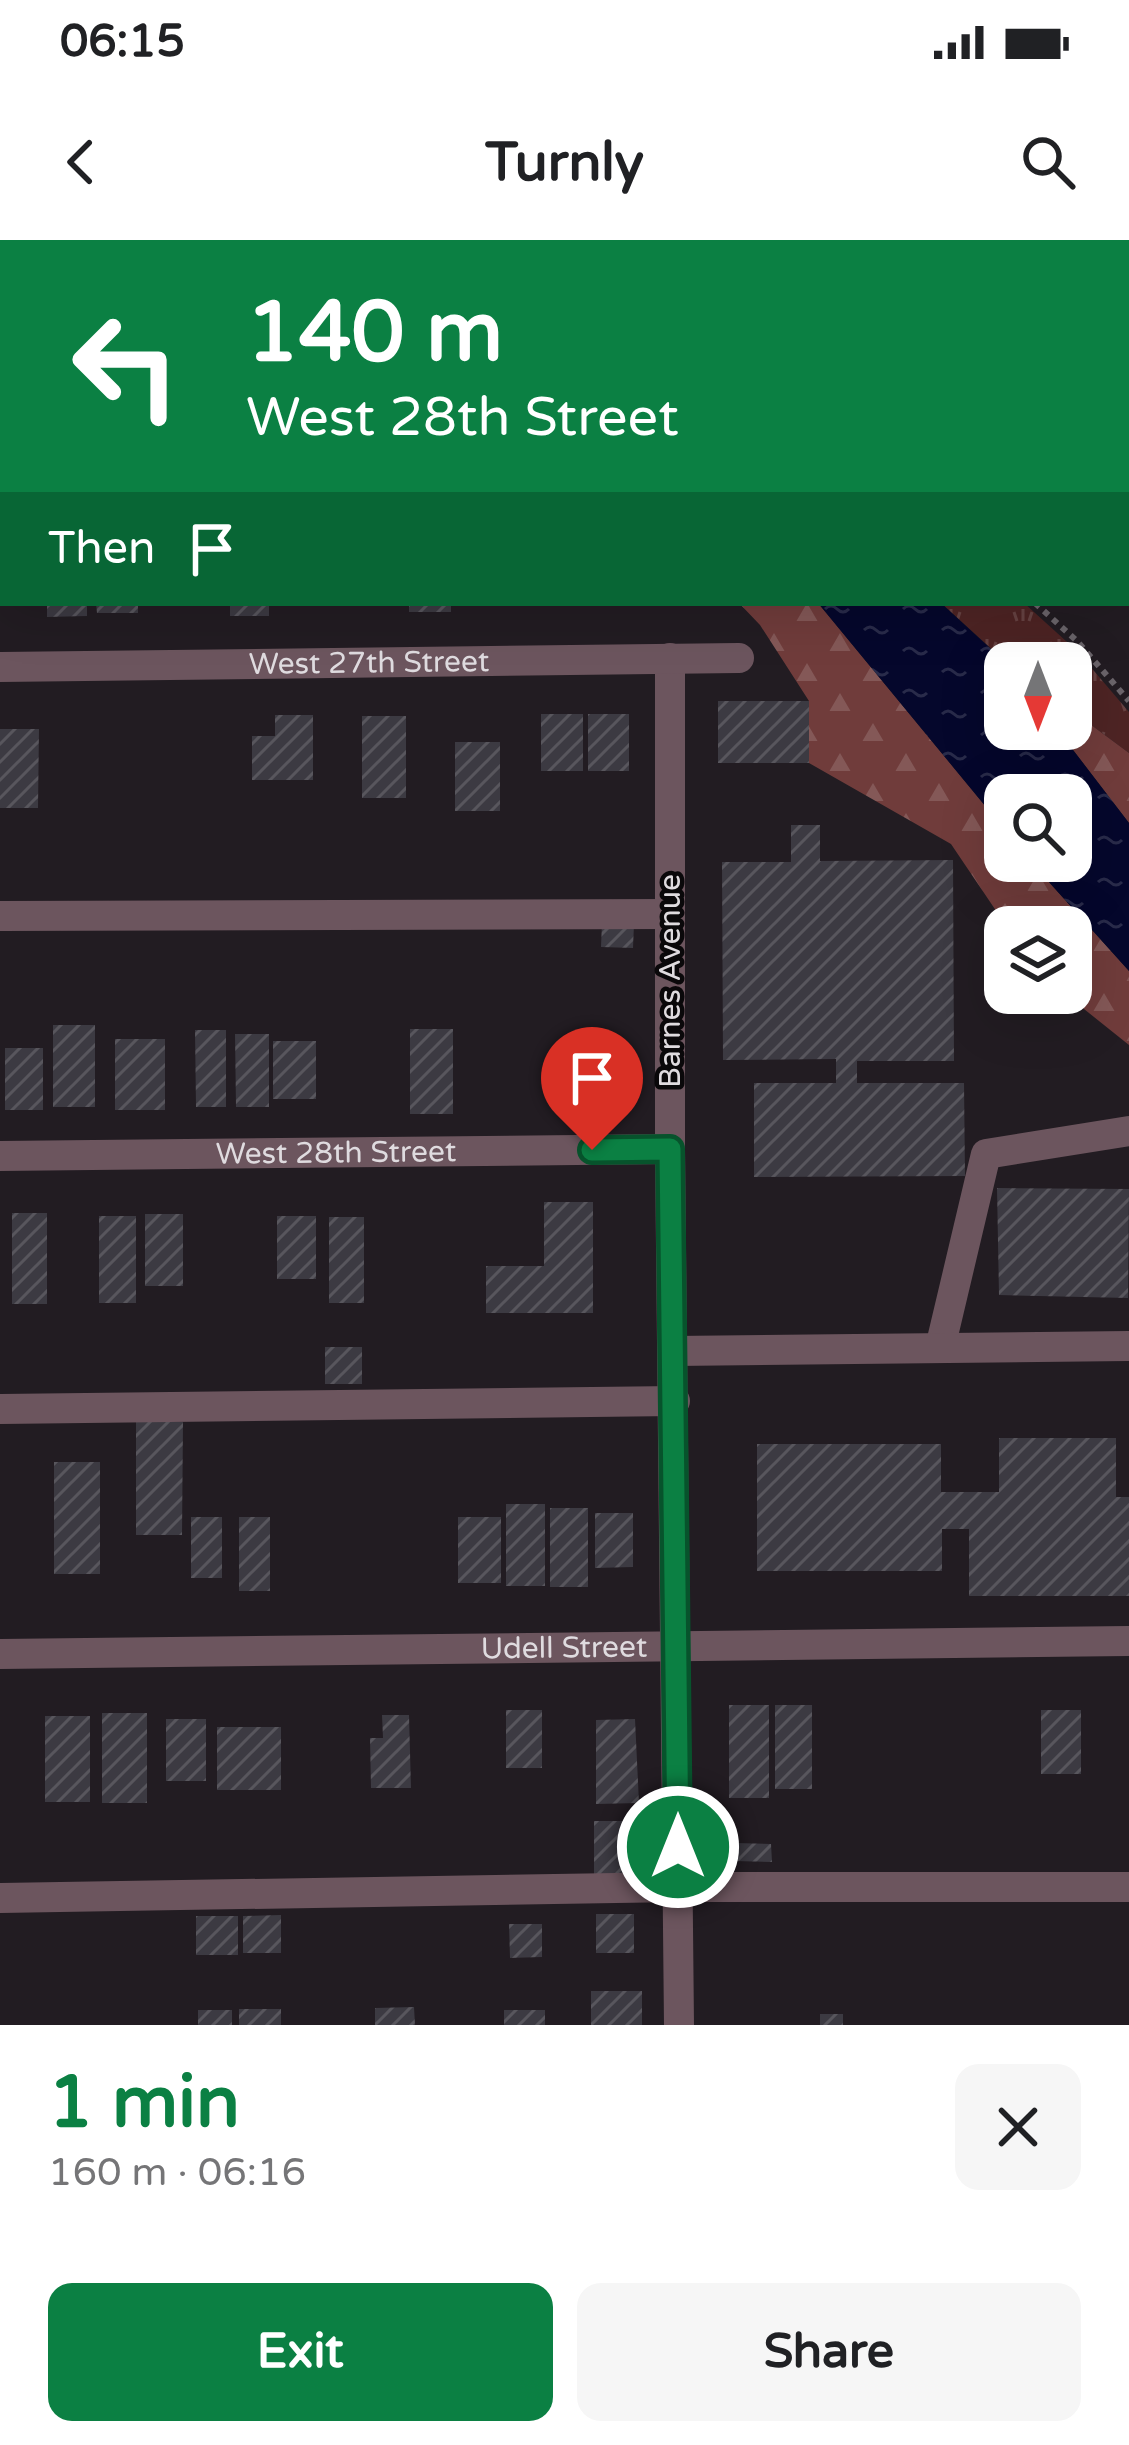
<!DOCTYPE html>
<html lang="en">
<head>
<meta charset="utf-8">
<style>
	body { margin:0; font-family:"Varela Round",sans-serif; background:#f6f6f6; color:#202124; height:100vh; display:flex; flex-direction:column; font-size:45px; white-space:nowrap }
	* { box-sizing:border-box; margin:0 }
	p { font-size:39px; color:#757577 }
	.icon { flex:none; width:66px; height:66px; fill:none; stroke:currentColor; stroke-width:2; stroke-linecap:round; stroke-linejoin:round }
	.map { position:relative; height:1785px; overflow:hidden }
	.drawer { display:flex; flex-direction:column; background:#fff; flex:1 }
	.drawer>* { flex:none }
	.hud { position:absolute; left:0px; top:0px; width:1131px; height:366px; box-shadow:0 12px 48px #0002; background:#0b8043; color:#fff; overflow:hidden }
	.needle { width:78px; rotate:180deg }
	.controls { position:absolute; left:984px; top:402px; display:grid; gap:24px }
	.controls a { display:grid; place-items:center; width:108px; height:108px; border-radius:24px; background:#fff; box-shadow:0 12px 48px #0002; font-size:60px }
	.pin { position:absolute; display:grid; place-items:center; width:102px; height:102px; color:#fff; margin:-123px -51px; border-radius:50% 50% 50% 0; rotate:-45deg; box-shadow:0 0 12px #0007 }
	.pin .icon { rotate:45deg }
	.me { position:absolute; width:132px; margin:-66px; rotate:0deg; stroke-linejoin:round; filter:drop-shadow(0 0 9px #0008) }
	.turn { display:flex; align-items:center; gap:42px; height:252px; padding:0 48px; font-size:54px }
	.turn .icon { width:156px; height:156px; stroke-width:2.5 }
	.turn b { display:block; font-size:84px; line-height:102px }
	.then { display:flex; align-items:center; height:114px; padding:0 48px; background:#0003; gap:24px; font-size:45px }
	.round { display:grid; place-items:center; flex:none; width:126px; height:126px; border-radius:24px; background:#f6f6f6 }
	.overview { display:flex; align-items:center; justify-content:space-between; height:204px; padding:0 48px }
	h1 { font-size:72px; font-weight:700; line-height:90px; color:#0b8043 }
	.button { display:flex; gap:24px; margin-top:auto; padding:24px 48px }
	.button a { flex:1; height:138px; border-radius:24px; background:#0b8043; color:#fff; font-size:48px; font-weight:700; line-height:138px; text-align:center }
	.button a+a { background:#f6f6f6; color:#202124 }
	.status { display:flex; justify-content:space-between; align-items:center; height:84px; padding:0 60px; background:#fff; direction:ltr }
	.status svg { height:33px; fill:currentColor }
	header { display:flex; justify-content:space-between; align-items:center; height:156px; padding:0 48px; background:#fff; font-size:54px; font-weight:700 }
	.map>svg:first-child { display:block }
	.grass { fill:url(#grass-tufts) }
	.forest { fill:url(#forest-firs) }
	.water { fill:url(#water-ripples) }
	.building { fill:url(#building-hatch) }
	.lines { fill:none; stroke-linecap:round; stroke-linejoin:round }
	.path { stroke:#6b656b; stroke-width:6; stroke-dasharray:6 6; stroke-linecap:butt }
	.minor { stroke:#6c555e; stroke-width:30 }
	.route-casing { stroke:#07532c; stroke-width:30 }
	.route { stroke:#0b8043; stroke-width:21 }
	.labels { text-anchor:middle; stroke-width:9; stroke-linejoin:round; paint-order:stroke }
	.street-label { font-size:30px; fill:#dfdbdf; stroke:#0a080a }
</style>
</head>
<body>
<div class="status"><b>06:15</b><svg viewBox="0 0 49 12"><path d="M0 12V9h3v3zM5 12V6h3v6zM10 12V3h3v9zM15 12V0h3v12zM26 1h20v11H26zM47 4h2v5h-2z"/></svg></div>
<header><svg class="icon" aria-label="back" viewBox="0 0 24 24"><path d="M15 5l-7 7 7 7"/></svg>Turnly<svg class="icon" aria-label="search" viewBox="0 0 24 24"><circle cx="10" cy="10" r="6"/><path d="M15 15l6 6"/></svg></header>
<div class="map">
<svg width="1129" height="1785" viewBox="0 0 1129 1785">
	<defs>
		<pattern id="grass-tufts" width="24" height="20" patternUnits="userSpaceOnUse" patternTransform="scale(3)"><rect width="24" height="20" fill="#4e2424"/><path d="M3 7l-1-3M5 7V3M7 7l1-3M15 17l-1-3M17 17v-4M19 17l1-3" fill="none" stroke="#674343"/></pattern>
		<pattern id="forest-firs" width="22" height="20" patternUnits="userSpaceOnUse" patternTransform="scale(3)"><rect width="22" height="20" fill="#703c3b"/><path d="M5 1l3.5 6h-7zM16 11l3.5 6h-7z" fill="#845857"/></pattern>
		<pattern id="water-ripples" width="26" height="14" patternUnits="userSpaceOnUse" patternTransform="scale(3)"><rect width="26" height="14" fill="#05072c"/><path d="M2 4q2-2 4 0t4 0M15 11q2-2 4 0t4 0" fill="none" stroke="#292b4a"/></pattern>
		<pattern id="building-hatch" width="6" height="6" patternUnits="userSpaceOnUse" patternTransform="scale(3)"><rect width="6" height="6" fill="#3c3a42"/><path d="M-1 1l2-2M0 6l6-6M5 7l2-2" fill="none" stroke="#58565d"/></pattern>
	</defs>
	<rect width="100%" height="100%" fill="#221c22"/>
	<path class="grass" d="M941,363H1024L1077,411L1129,472V513L1071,470V423H1007Z"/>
	<path class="forest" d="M739,363H818L1005,590V621H1030L1129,731V805L1064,753H1071V687H1007L951,604L809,523V461L760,385Z
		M1071,470L1129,513V583L1057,489H1071Z"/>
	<path class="water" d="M818,363H941L1004,421L1005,489H1057L1129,583V731L1030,621H1071V555H1005V590Z"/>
	<path class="building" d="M47,363H87V376L47,377Z
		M96,363H138V373H97Z
		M230,363H269V376H230Z
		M409,363H451V372H409Z
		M718,461H809V523H718Z
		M541,474H583V531H541Z
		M588,474H629V531H588Z
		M275,475H313V540H252V496H275Z
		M362,476H406V558H362Z
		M0,489H39L38,568H0Z
		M455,502H500V571H455Z
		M791,585H820V621L953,620L954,821H857V843H964L965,936L754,937V843H836V819L723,820L722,622H791Z
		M602,682L634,684L633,708L601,707Z
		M53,785H95V867H53Z
		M410,789H453V874H410Z
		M195,790H226V867H196Z
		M235,794H269V867H236Z
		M115,799H165V870H115Z
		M273,801H316V859H273Z
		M5,808H43V870H5Z
		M997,948L1129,949L1128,1058L999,1055Z
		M544,962H593V1073H486V1026H544Z
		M12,973H47V1064H12Z
		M145,974H183V1046H145Z
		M99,976H136V1063H99Z
		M277,976H316V1039H277Z
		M329,977H364V1063H329Z
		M325,1107H362V1144H325Z
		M136,1182H183L182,1295H136Z
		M999,1198H1116V1257H1129V1356H969V1289H942V1331H757V1204H941V1252H999Z
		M54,1222H100V1334H54Z
		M506,1264H545V1346H506Z
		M550,1268H588V1347H550Z
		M595,1273H633V1327L595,1328Z
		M191,1277H222V1338H191Z
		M239,1277H270V1351H239Z
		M458,1277H501V1343H458Z
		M729,1465H769V1558H729Z
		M775,1465H812V1549H775Z
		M506,1470H542V1528H506Z
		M1041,1470H1081V1534H1041Z
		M102,1473H147V1563H102Z
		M382,1475H409L411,1548H371L370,1498H383Z
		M45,1476H90V1562H45Z
		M166,1479H206V1541H166Z
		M635,1479L639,1563L596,1564V1480Z
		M217,1487H281V1550H217Z
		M594,1581H637V1638H594Z
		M735,1603L771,1604L772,1622L734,1621Z
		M596,1674H634V1713H596Z
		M281,1675V1713H243V1676Z
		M196,1676H238V1715H196Z
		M509,1684H542V1717L510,1718Z
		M591,1751H642V1785H591Z
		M414,1767L415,1785H375V1768Z
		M239,1769H281V1785H239Z
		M198,1770H232V1785H198Z
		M504,1770H545V1785H504Z
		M820,1774H843V1785H820Z"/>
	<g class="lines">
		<path class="path" d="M694,0L696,3
			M1035,363L1077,401L1129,461"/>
		<g class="minor">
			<path d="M1081,0L1083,3"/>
			<path d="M1128,56L1129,57"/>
			<path d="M670,418V909L679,1785"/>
			<path id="s1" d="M0,427L739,418"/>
			<path d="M0,676L670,674"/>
			<path id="s2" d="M0,916L670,909"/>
			<path d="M940,1108L986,914L1129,891"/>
			<path d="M674,1111L1129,1106"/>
			<path d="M0,1169L675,1161"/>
			<path id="s3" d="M0,1414L1129,1401"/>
			<path d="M0,1658L678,1647H1129"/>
		</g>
	</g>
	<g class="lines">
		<defs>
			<path id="route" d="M592,910L670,909L678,1607"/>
		</defs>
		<use href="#route" class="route-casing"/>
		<use href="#route" class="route"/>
	</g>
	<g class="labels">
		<g class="street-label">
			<text dy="10" stroke="none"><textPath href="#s1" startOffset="369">West 27th Street</textPath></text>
			<text transform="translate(670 741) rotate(-90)" y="10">Barnes Avenue</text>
			<text dy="10" stroke="none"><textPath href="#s2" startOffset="336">West 28th Street</textPath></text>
			<text dy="10" stroke="none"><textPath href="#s3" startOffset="564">Udell Street</textPath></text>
		</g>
	</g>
</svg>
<div class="controls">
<a><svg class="needle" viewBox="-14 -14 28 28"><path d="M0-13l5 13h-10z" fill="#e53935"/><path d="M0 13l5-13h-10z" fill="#757577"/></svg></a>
<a><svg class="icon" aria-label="search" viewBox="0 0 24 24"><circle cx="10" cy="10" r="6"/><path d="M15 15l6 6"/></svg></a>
<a><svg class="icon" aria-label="layers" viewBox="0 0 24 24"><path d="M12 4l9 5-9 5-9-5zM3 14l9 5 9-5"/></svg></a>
</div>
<div class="pin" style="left:592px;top:910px;background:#d93025"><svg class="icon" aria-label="arrive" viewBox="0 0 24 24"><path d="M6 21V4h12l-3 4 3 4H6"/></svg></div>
<svg class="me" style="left:678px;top:1607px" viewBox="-20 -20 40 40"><circle r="17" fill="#0b8043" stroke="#fff" stroke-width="3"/><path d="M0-11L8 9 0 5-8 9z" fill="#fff"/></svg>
<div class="hud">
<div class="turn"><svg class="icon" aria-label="left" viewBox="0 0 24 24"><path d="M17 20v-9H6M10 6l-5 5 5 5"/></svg><div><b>140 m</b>West 28th Street</div></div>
<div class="then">Then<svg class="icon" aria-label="arrive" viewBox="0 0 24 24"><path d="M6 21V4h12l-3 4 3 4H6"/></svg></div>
</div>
</div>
<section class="drawer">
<div class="overview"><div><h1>1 min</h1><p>160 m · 06:16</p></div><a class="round"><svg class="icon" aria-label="close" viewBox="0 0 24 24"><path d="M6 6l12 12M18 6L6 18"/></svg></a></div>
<div class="button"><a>Exit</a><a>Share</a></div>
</section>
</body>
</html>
